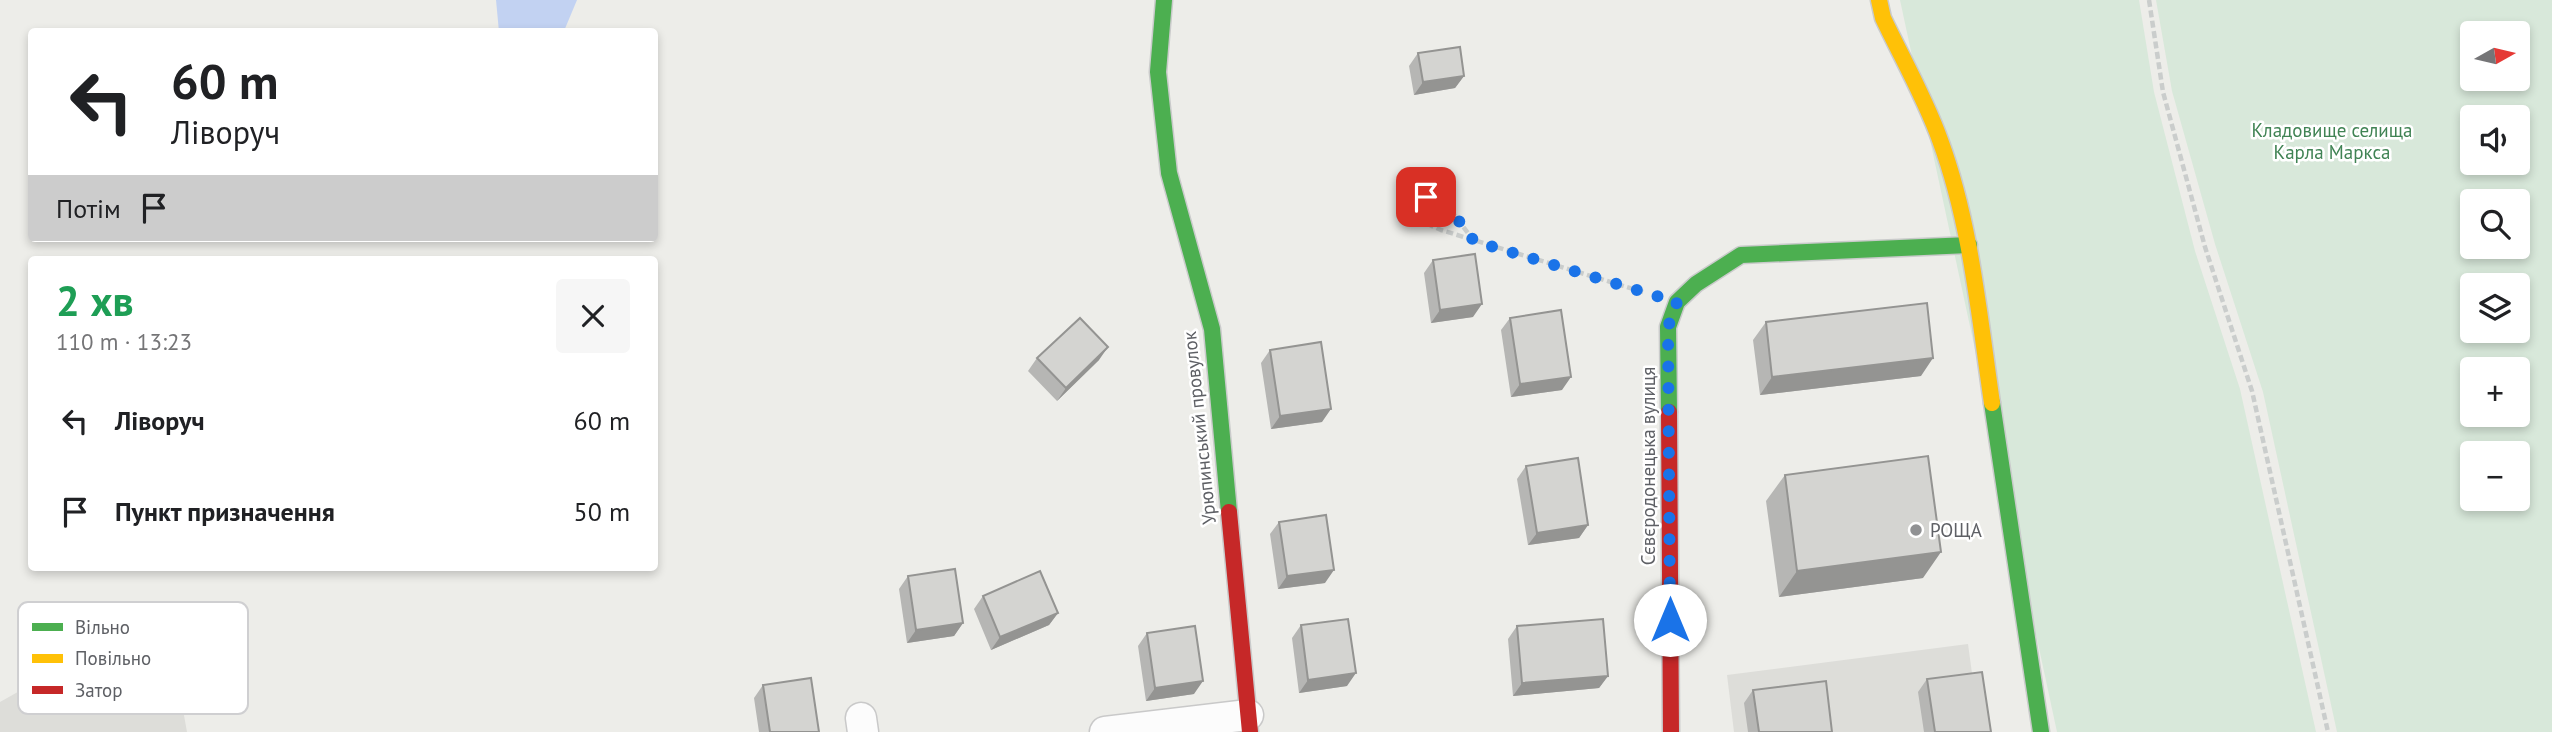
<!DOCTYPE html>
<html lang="uk">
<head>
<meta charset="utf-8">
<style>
	body { margin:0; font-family:"PT Sans",sans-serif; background:#f6f6f6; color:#202124; height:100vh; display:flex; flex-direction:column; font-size:26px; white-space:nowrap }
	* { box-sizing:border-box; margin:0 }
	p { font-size:23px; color:#757577 }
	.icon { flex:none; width:38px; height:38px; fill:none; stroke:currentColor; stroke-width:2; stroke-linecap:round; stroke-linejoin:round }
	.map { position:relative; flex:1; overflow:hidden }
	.details { position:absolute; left:28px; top:256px; width:630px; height:315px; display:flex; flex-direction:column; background:#fff; border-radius:7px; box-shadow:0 4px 10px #0003 }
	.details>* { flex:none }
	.hud { position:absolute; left:28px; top:28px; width:630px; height:214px; border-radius:7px; box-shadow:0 4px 10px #0003; background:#fff; color:#202124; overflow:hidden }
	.needle { width:46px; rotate:82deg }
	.controls { position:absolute; left:2460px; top:21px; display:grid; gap:14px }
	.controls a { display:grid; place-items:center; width:70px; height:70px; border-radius:7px; background:#fff; box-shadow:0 4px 10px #0003; font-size:35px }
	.pin { position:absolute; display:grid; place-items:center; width:60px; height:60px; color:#fff; margin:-30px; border-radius:14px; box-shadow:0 4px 10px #0006 }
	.me { position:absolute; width:77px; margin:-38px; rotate:0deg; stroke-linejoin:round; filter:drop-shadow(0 0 5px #0008) }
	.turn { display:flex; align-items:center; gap:24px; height:147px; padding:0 28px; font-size:32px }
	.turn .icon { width:91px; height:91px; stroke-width:2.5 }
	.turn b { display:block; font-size:49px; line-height:60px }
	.then { display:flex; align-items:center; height:66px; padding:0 28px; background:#0003; gap:14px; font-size:26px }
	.round { display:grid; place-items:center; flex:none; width:74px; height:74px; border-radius:7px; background:#f6f6f6 }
	.overview { display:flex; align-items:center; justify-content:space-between; height:119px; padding:0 28px }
	h1 { font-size:42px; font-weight:600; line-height:52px; color:#1e9e55 }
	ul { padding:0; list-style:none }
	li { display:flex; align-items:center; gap:21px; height:91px; padding:0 28px }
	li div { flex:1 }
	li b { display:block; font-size:26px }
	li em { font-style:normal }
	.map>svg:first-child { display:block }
	.industrial { fill:#ddddd9 }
	.green { fill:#d8e8da; fill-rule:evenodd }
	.water { fill:#c2d2f2 }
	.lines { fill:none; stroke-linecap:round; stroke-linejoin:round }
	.street-casing { stroke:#c9c9c9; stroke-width:33 }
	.fast-casing { stroke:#cacbcb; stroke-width:19 }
	.slow-casing { stroke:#cacbcb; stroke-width:19 }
	.jam-casing { stroke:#cacbcb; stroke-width:19 }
	.path { stroke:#cacdcc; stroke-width:4.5; stroke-dasharray:7 3.5; stroke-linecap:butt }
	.street { stroke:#fcfcfc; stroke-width:30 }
	.fast { stroke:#4caf50; stroke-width:16 }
	.slow { stroke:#ffc107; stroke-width:16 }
	.jam { stroke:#c62828; stroke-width:16 }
	.wall { fill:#b6b6b4 }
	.shaded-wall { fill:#949492 }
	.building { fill:#d4d4d1; stroke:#949492; stroke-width:2 }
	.route { stroke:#1a73e8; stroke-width:12; stroke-dasharray:0 21.6 }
	.poi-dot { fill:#909193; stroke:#fff; stroke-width:2.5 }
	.labels { text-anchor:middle; stroke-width:5; stroke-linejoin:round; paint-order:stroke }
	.park-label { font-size:19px; fill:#408354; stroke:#fff }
	.street-label { font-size:19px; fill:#5e6065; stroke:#fff }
	.poi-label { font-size:19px; fill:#5e6065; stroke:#fff; text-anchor:start }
	.key { fill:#fff; stroke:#cfcfd1; stroke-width:2 }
	.key-label { font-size:19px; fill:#5e6065 }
</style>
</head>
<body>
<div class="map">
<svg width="2552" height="732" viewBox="0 0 2552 732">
	<rect width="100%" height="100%" fill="#edede9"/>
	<path class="industrial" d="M165,609L187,732H0V702Z
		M1968,644L1980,732H1734L1727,675Z"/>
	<path class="green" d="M1900,0H2139L2154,92L2195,251L2240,389L2316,732H2057Z
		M2156,0H2552V732H2337L2263,392L2215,244L2172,91ZM2473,33H2518V79H2473ZM2473,117H2518V163H2473ZM2473,201H2518V247H2473ZM2473,285H2518V331H2473ZM2473,369H2518V415H2473ZM2473,453H2518V499H2473Z"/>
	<path class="water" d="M496,0H577L564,31L499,32Z"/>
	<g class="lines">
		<defs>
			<path id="street" d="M861,718L863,732
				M1105,732L1248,715"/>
			<path id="fast" d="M1164,0L1158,72L1169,173L1212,329L1229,512
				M1992,403L2041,732
				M1669,412L1668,327L1677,302L1696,284L1741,255L1969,245"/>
			<path id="slow" d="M1879,0L1883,18C1902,58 1925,98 1940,140C1971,224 1979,315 1992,403"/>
			<path id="jam" d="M1669,412L1671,732
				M1229,512L1250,732"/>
		</defs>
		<use href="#street" class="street-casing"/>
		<use href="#fast" class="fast-casing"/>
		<use href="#slow" class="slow-casing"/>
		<use href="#jam" class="jam-casing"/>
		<path class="path" d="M2149,0L2163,92L2205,247L2252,391L2328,732
			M1474,241L1446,204L1426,197L1416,202L1421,221L1441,230L1643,292"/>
		<use href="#street" class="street"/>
		<use href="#fast" class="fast"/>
		<use href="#slow" class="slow"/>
		<use href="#jam" class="jam"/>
	</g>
	<path class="wall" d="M1418,53L1464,76L1455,88L1414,95L1409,66Z
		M1433,260L1473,317L1431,323L1424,273Z
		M1510,318L1562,390L1511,397L1501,330Z
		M1766,322L1921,376L1760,395L1753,340Z
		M1270,350L1322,422L1271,429L1261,363Z
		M1037,358L1099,360L1057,401L1028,371Z
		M1526,466L1588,525L1579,538L1528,545L1517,479Z
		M1785,475L1923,578L1779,597L1766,501Z
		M1279,522L1325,583L1278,589L1270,534Z
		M908,576L963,623L954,636L907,643L899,589Z
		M983,596L1058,613L1049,625L991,650L974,609Z
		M1301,625L1347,686L1299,693L1292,638Z
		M1517,626L1608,676L1599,688L1513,696L1508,639Z
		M1147,633L1194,694L1146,701L1138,646Z
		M1927,679L1991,732H1924L1918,692Z
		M763,685L819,732H759L754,698Z
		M1753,690L1832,732H1748L1744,703Z"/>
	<path class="shaded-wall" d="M1464,76L1455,88L1414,95L1423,82Z
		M1482,304L1473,317L1431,323L1440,310Z
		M1108,347L1099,360L1057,401L1066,388Z
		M1933,358L1921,376L1760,395L1772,377Z
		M1571,377L1562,390L1511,397L1520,384Z
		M1331,409L1322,422L1271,429L1280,416Z
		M1588,525L1579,538L1528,545L1537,533Z
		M1941,552L1923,578L1779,597L1797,571Z
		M1334,570L1325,583L1278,589L1287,576Z
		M1058,613L1049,625L991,650L1000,637Z
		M963,623L954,636L907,643L916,630Z
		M1356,673L1347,686L1299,693L1308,680Z
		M1608,676L1599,688L1513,696L1522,683Z
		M1203,681L1194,694L1146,701L1155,688Z"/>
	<path class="building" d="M1460,47L1464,76L1423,82L1418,53Z
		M1475,254L1482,304L1440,310L1433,260Z
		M1927,303L1933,358L1772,377L1766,322Z
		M1561,310L1571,377L1520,384L1510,318Z
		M1080,318L1108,347L1066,388L1037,358Z
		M1321,342L1331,409L1280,416L1270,350Z
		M1928,456L1941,552L1797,571L1785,475Z
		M1578,458L1588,525L1537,533L1526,466Z
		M1326,515L1334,570L1287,576L1279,522Z
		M955,569L963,623L916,630L908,576Z
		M1040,571L1058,613L1000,637L983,596Z
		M1348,619L1356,673L1308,680L1301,625Z
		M1603,619L1608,676L1522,683L1517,626Z
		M1195,626L1203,681L1155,688L1147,633Z
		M1982,672L1991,732H1935L1927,679Z
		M811,678L819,732H770L763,685Z
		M1826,681L1832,732H1759L1753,690Z"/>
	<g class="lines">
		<path class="route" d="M1426,197L1446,204L1474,241L1677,302L1668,327L1670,620"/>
	</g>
	<circle class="poi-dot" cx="1916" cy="530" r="7"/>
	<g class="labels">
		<g class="park-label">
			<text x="2332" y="137">Кладовище селища<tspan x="2332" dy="22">Карла Маркса</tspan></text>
		</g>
		<g class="street-label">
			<text transform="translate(1199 428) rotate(-96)" y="7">Урюпинський провулок</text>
			<text transform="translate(1648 466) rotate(-90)" y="7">Сєвєродонецька вулиця</text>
		</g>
		<g class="poi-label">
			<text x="1930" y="537">РОЩА</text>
		</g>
	</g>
	<rect x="18" y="602" width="230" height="112" rx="10" class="key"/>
	<rect x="32" y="623" width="31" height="8" fill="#4caf50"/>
	<rect x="32" y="654" width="31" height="9" fill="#ffc107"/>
	<rect x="32" y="686" width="31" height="8" fill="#c62828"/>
	<g class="key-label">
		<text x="75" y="634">Вільно</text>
		<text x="75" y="665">Повільно</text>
		<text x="75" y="697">Затор</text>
	</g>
</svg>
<div class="controls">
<a><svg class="needle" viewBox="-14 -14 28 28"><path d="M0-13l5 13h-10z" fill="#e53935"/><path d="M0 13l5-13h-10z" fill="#757577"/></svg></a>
<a><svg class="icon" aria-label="sound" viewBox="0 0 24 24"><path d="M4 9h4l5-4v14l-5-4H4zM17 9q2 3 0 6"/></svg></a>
<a><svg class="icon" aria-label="search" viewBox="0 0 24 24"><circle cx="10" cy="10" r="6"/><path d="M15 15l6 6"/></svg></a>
<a><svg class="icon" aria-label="layers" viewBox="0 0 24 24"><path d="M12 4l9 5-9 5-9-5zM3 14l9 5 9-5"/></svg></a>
<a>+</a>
<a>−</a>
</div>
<div class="pin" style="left:1426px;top:197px;background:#d93025"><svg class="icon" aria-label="arrive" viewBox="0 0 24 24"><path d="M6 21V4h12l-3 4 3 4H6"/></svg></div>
<svg class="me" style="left:1670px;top:620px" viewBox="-20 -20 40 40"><circle r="19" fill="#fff"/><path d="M0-13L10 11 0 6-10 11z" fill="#1a73e8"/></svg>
<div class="hud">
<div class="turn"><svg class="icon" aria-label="left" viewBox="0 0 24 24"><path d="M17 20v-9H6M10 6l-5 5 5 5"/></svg><div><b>60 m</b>Ліворуч</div></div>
<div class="then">Потім<svg class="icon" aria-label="arrive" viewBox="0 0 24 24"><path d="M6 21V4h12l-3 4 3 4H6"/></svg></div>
</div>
<section class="details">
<div class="overview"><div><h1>2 хв</h1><p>110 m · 13:23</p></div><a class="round"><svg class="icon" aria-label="close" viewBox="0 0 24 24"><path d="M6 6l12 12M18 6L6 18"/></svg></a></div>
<ul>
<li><svg class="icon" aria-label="left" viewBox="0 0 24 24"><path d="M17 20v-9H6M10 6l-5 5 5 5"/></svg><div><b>Ліворуч</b></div><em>60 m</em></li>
<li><svg class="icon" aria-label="arrive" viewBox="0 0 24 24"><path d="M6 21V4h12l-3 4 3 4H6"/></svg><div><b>Пункт призначення</b></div><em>50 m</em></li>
</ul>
</section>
</div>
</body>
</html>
